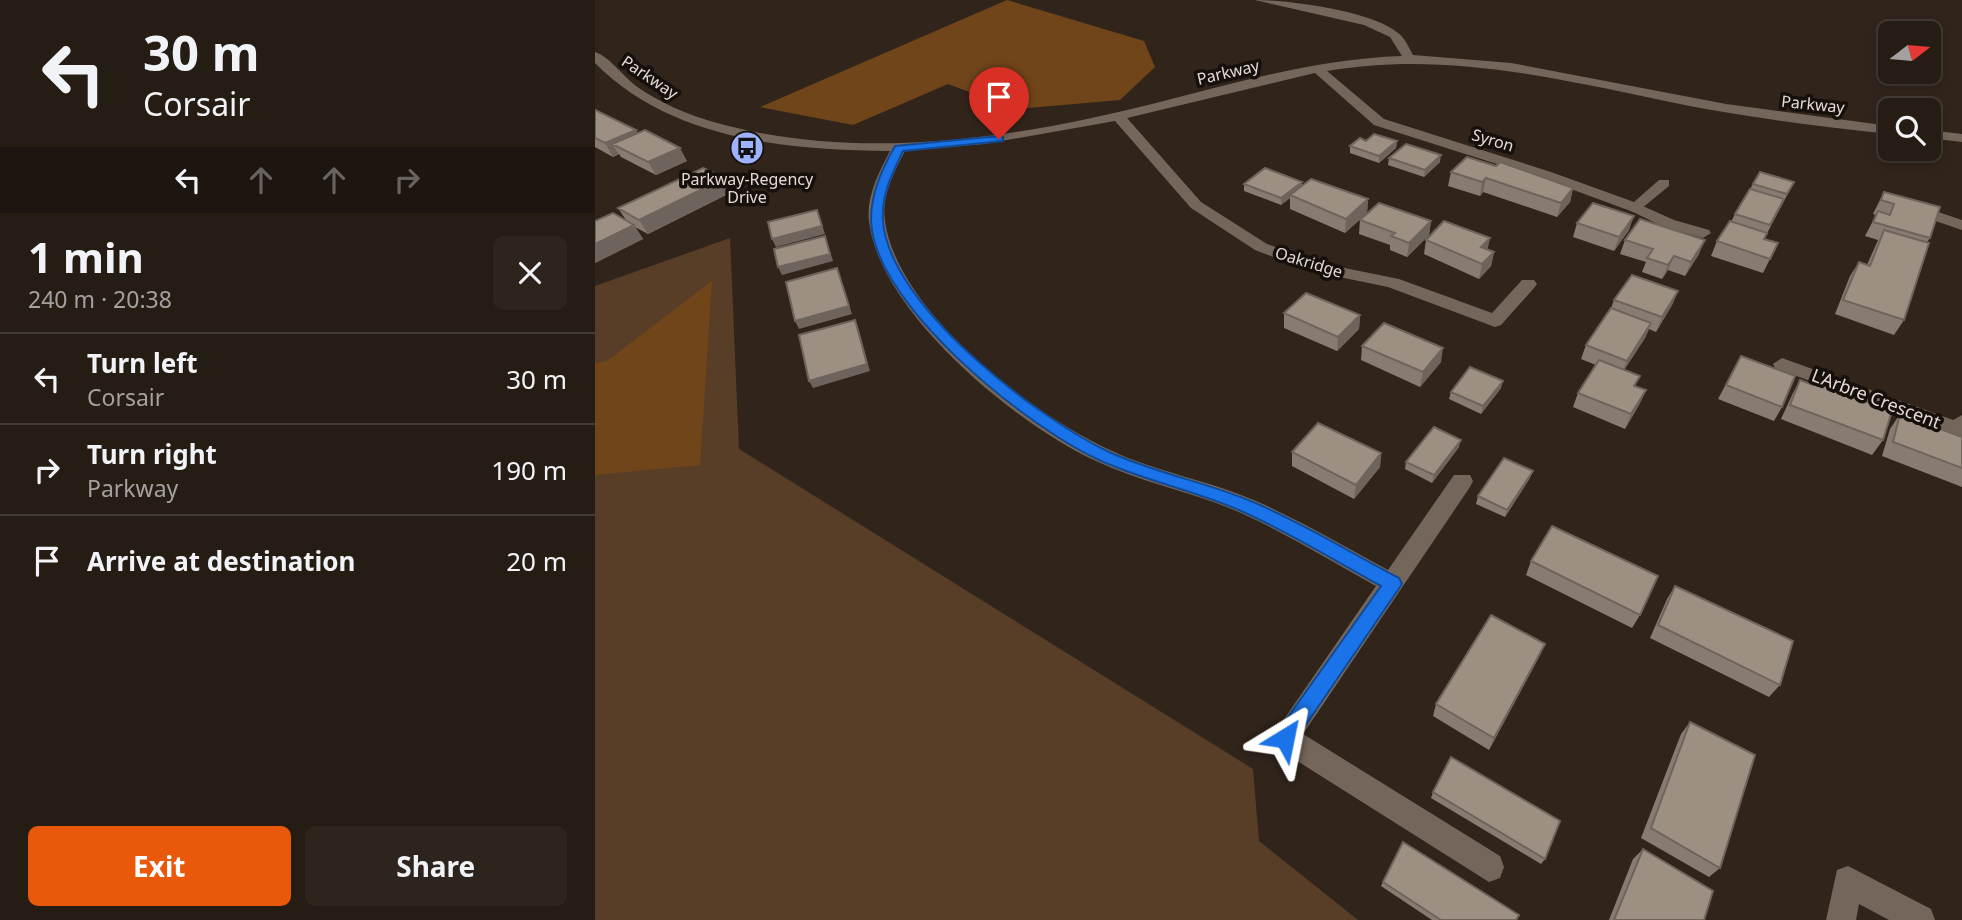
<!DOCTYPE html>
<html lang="en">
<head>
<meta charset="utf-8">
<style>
	body { margin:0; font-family:"Noto Sans",sans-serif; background:#2d251d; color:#f1f3f6; height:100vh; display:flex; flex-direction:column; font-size:26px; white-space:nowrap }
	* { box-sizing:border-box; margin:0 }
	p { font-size:23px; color:#a3a1a0 }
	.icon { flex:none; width:38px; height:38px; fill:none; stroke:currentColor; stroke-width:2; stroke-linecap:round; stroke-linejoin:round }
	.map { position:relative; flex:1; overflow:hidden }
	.side { display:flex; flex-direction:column; background:#251c14; width:595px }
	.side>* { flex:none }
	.banner { background:#251c14; color:#f1f3f6; overflow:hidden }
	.needle { width:46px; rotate:74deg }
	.tools { position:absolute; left:1283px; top:21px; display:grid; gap:14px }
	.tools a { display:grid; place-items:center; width:63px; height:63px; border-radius:10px; background:#251c14; box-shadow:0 4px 10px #0003,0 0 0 2px #423a34; font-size:35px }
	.pin { position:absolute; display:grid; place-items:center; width:60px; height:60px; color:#fff; margin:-72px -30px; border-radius:50% 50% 50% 0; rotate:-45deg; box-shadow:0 0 7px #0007 }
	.pin .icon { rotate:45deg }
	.me { position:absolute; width:77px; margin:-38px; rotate:35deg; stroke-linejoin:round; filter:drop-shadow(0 0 5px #0008) }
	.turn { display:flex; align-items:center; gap:24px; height:147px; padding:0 28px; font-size:32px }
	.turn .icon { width:91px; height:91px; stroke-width:2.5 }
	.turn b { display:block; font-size:49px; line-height:60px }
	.lanes { display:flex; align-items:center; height:66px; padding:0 28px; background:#0003; justify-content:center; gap:35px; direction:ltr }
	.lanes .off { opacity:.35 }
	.round { display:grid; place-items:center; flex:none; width:74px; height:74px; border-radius:10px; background:#2d251d }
	.head { display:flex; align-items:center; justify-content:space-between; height:119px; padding:0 28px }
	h1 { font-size:42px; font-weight:700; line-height:52px }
	.cta { display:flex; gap:14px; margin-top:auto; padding:14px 28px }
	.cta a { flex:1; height:80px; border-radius:10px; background:#ea580c; color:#fff; font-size:28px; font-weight:700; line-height:80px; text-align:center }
	.cta a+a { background:#2d251d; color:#f1f3f6 }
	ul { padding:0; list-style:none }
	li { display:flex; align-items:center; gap:21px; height:91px; padding:0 28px; border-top:2px solid #423a34 }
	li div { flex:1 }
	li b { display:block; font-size:26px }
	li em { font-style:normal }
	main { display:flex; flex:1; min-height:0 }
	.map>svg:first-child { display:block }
	.green { fill:#583e27 }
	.forest { fill:#71451a }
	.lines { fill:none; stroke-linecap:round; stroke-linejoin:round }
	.lane { fill:#74665b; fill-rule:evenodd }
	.street { fill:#74665b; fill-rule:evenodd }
	.wall { fill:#887b71 }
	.shaded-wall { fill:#6f645c }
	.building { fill:#9e8f83; stroke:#6f645c; stroke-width:2 }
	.route { fill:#1a73e8; stroke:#114b97; stroke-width:2 }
	.labels { text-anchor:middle; stroke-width:7; stroke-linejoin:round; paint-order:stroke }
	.far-street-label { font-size:16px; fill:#e3dad4; stroke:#15100b }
	.far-poi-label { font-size:16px; fill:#e3dad4; stroke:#15100b }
	.street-label { font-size:18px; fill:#e3dad4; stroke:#15100b }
</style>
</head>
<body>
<main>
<section class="side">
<div class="banner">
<div class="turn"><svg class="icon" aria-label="left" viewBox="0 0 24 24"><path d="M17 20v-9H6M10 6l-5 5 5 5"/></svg><div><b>30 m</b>Corsair</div></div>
<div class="lanes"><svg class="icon" aria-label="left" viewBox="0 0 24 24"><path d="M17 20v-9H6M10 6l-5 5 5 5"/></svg><svg class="icon off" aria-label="ahead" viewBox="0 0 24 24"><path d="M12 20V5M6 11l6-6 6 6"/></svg><svg class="icon off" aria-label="ahead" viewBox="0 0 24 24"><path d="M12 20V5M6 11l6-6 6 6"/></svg><svg class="icon off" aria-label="right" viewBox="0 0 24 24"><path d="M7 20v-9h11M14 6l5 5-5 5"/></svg></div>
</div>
<div class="head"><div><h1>1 min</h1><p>240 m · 20:38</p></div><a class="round"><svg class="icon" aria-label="close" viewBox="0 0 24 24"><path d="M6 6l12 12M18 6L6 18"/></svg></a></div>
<ul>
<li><svg class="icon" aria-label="left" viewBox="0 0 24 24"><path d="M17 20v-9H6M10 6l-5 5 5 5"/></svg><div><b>Turn left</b><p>Corsair</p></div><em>30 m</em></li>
<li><svg class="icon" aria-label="right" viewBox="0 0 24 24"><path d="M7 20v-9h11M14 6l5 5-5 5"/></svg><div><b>Turn right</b><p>Parkway</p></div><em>190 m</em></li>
<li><svg class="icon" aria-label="arrive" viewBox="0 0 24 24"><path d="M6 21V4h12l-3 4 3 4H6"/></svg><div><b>Arrive at destination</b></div><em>20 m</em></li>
</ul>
<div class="cta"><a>Exit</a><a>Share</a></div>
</section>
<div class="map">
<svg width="1367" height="920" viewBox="0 0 1367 920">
	<rect width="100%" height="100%" fill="#31251b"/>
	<path class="green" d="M135,238L144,449L658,769L664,841L763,920H0V286Z"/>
	<path class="forest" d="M412,0L549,41L560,67L525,100L420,109L353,84L258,125L165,107Z
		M117,281L105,465L0,475V363L12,361Z"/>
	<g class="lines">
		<path class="lane" d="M1041,203L1079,220L1114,230L1116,233L1108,238L1067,226L1036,211L1033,208Z"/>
		<path class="street" d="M660,0C694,0 778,11 803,33C810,38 814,48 818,55L916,63L1131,104L1295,126V134C1230,127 1165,119 1100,107C979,83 857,49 732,71L789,119L956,172L1039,202L1064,180H1074V186L1041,213L946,178L779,125L720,73L532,118L606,202L672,244L725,263L804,279L897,313L927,280H939L942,284L939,288L906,325L900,327L793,287L715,271L660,250L596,208L520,121L389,144L310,151C299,172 286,197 290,221C302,311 437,415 515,450C561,472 613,480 661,501C706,521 749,546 793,570L859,475H875L878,481L875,487L708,734L905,856L909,867L905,878L894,882L680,747L676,738L781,586C736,561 692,534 646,513C599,492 547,483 501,461C422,425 284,312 274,221C271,197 284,172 295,151C192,150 76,140 0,63V52C15,57 28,76 41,86C65,103 93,115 122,123C264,162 417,139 557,104C640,83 721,59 807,56L795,37L769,25Z
			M1334,130L1367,134V142L1334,138Z
			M1316,203L1367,220V230L1311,211L1308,208Z
			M1187,358L1358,420L1367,415V438L1180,368L1178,364Z
			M1253,866L1336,909L1340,920H1294L1264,904L1261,920H1231L1242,870Z"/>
	</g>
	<path class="wall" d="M0,110L43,133L92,161L61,175L26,157L24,154L18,157L0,147Z
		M771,141H802L801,148L784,163L755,153V146Z
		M794,158L845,162L829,177L793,165Z
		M901,166L978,188L975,202L962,217L888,192L885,196L853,186L856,172Z
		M707,182V187L773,199L772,213L750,233L695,209V198L686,205L649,191V184Z
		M1199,182L1169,239L1183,243L1168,273L1116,256L1122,241L1136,222L1140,214L1158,184Z
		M137,192L53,234L40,227L48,239L0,263V221L31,220L23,208Z
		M1289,192L1335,238L1332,242L1309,320L1299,335L1240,314L1255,276L1264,262L1272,265L1283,240L1270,236L1281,215L1278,214Z
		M765,220L836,221L834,235L812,257L795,250V245L764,234Z
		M982,223L1034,230L1019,251L978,237Z
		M895,238L892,249L899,252L896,266L884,279L829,254L831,240Z
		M1030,240L1104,254L1090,276L1073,270L1067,279L1047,272L1051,262L1025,254Z
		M1083,291L1077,305L1061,332L1054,329L1050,338L1029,370L1041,386L1051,390L1044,405L1030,429L978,407L983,393L1001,365L986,359L991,345L1016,308L1019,300Z
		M689,313L765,315L764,329L742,351L689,328Z
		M767,346L846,362L825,387L766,360Z
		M1146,356L1187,407L1179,421L1123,399Z
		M1205,380L1288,440L1277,455L1186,419L1197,395Z
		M906,388L886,414L854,399L856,392Z
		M1305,414L1367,437V487L1287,456L1295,429Z
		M864,447L837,483L810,469L811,462Z
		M697,452L786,453L785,467L759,499L697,466Z
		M935,478L910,517L881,504L883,496Z
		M936,561L1045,615L1037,628L931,575Z
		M1080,586L1185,685L1174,697L1055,638L1072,599Z
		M944,657L894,750L838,716L841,704Z
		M1095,722L1125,868L1114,877L1046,838L1086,734Z
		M838,792L950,859L946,864L836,798Z
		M1048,849L1109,920H1014L1038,859Z
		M788,882L921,920H837L786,886Z"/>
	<path class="shaded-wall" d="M41,130L49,143L17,144L24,154L18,157L10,143Z
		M802,141L801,148L784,163V156Z
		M85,148L92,161L61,175L53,162Z
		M846,155L845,162L829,177L830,170Z
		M130,178L137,192L53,234L44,220Z
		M891,178L888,192L885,196L887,182Z
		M707,182L706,189L695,195V198L686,205V198Z
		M978,188L975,202L962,217L966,203Z
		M773,199L772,213L750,233L751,219Z
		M222,210L230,234L181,247L177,239Z
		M1039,216L1034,230L1019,251L1024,237Z
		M836,221L834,235L812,257L814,243Z
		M39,225L48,239L0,263V244Z
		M230,236L238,261L187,275L183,267Z
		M895,238L892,252L886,247Z
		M1110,240L1104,254L1090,276L1096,262Z
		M899,252L896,266L884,279L887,264Z
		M1079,256L1073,270L1067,279L1073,265Z
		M242,268L257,314L204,329L200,321Z
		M1083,291L1077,305L1061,332L1067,317Z
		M765,315L764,329L742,351L743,337Z
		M260,320L263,327L275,371L218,388L214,381Z
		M1056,323L1050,338L1026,375L1032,361Z
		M848,348L846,362L825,387L828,372Z
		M908,381L906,388L886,414L888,406Z
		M1051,390L1044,405L1030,429L1036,414Z
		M866,440L864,447L837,483L839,475Z
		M786,453L785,467L759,499L761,485Z
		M938,471L935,478L910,517L912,510Z
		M950,644L944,657L894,750L899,738Z"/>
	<path class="building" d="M0,110L41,130L10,143L0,138Z
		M50,130L85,148L53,162L17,144Z
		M779,134L802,141L784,156L755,146L765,138L771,141Z
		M811,144L846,155L830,170L794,158Z
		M872,157L901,166L905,162L978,188L966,203L891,178L887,182L856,172Z
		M108,168L130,178L44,220L23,208Z
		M670,168L707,182L686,198L649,184Z
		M1165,172L1199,182L1192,194L1158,184Z
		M716,179L773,199L751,219L695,195Z
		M1155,189L1189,199L1175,225L1140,214Z
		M1289,192L1345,207L1335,238L1278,222L1283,211L1295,215L1299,204L1286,200Z
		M784,203L836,221L814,243L796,236L800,233L765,220Z
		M998,203L1039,216L1024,237L982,223Z
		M222,210L227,226L177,239L173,222Z
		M18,213L39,225L0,244V221Z
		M1045,219L1110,240L1096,262L1079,256L1073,265L1052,258L1058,249L1030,240Z
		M849,221L895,238L886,247L899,252L887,264L831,240Z
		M1135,221L1172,233L1169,239L1183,243L1175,259L1122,241Z
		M1289,230L1334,243L1309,320L1248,300L1264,262L1275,266Z
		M230,236L235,254L183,267L179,249Z
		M242,268L254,306L200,321L191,282Z
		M1037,275L1083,291L1067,317L1019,300Z
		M711,293L765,315L743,337L689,313Z
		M1016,308L1056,323L1032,361L991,345Z
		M260,320L272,364L214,381L204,335Z
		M789,323L848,348L828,372L767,346Z
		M1146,356L1200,376L1187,407L1131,385Z
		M1004,360L1045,376L1039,386L1051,390L1036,414L983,393Z
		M875,367L908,381L888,406L856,392Z
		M1205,380L1218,385L1219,382L1297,411L1288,440L1195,405Z
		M1305,414L1367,437V468L1298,442Z
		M723,423L786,453L761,485L697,452Z
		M839,427L866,440L839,475L811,462Z
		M909,458L938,471L912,510L883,496Z
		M957,526L1063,576L1045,615L936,561Z
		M1080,586L1198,641L1185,685L1063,625Z
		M896,615L950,644L899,738L841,704Z
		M1095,722L1160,755L1125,868L1056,828Z
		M856,757L965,821L950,859L838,792Z
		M808,842L924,915L921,920H846L788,882Z
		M1048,849L1118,891L1109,920H1019Z"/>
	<path class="route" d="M404,136L408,137V141L308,151C297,174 286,195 288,221C294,305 441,417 512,451C559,473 611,482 658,502C708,523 756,553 804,578L807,584L697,745L690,748L683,745L680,738L683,731L786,586C740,561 694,532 646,511C600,490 548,481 502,459C431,426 278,304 276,220C276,193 287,169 300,146Z"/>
	<defs>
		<symbol id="bus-disc" viewBox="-11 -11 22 22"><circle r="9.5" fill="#9fb3fd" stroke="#15100b"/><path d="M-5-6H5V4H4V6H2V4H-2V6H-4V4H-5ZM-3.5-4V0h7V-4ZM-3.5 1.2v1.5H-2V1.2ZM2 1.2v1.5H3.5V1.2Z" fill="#111"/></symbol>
	</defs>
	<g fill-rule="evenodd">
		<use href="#bus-disc" x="133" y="129" width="38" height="38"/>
	</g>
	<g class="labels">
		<g class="far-street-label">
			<text transform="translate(633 72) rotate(-13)" y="6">Parkway</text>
			<text transform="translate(55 77) rotate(34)" y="6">Parkway</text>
			<text transform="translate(1218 104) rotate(6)" y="6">Parkway</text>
			<text transform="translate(898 140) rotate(17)" y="6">Syron</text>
			<text transform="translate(714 262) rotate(17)" y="6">Oakridge</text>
		</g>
		<g class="far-poi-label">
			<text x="152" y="185">Parkway-Regency<tspan x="152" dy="18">Drive</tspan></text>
		</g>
		<g class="street-label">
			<text transform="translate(1281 399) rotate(21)" y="6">L'Arbre Crescent</text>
		</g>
	</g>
</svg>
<div class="tools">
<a><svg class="needle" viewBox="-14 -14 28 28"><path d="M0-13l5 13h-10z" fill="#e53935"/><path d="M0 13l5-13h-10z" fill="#a3a1a0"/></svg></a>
<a><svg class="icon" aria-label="search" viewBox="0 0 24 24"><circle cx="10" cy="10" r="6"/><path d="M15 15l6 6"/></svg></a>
</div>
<div class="pin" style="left:404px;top:139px;background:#d93025"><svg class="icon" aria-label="arrive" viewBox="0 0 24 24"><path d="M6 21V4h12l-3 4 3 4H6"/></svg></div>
<svg class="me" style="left:690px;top:738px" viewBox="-20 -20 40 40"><path d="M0-17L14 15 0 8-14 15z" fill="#1a73e8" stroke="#fff" stroke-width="4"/></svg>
</div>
</main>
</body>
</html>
